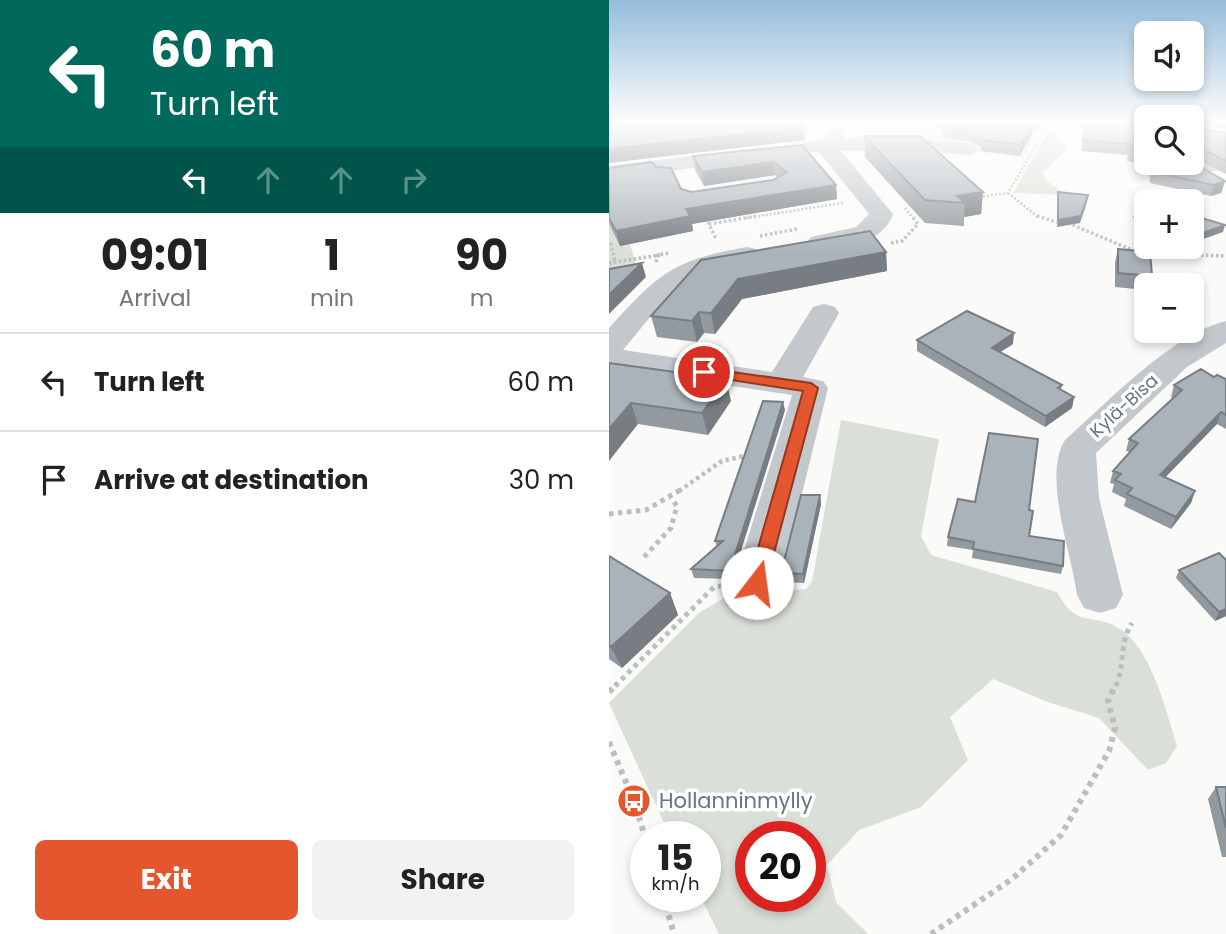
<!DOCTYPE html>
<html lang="en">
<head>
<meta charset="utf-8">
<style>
	body { margin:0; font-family:Poppins,sans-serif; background:#f2f2f2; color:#222; height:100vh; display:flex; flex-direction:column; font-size:26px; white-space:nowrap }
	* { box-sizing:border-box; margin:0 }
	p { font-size:23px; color:#767676 }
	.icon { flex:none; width:38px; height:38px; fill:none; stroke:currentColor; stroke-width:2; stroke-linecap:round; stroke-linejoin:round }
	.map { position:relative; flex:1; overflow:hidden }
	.sheet { display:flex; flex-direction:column; background:#fff; width:609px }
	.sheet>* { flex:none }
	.hud { background:#00695c; color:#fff; overflow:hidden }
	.buttons { position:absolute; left:525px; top:21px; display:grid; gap:14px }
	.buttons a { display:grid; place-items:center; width:70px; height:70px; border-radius:10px; background:#fff; box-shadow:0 4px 10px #0003; font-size:35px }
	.speed { position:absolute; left:21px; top:821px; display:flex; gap:14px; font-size:35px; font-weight:700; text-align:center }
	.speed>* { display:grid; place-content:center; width:91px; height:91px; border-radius:50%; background:#fff; box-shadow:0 4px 10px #0003; line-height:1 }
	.speed small { font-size:18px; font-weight:400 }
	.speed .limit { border:10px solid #d22; background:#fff; color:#111 }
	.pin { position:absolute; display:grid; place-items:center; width:60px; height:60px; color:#fff; margin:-30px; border:4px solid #fff; border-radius:50%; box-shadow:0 2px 7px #0007 }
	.me { position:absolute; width:77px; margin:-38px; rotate:15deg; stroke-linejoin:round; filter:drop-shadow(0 0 5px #0008) }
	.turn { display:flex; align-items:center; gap:24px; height:147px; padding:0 35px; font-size:32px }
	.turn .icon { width:91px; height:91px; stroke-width:2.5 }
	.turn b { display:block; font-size:49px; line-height:60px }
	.lanes { display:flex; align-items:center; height:66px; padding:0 35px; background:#0003; justify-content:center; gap:35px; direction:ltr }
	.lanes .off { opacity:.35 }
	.eta { display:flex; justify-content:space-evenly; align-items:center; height:119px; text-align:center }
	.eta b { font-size:42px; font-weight:700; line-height:49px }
	.primary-button { display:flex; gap:14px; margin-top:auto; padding:14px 35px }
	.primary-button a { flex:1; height:80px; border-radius:10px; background:#e4572e; color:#fff; font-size:28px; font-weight:700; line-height:80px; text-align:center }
	.primary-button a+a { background:#f2f2f2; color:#222 }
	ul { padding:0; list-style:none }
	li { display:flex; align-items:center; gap:21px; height:98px; padding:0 35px; border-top:2px solid #e0e0e0 }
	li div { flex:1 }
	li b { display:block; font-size:26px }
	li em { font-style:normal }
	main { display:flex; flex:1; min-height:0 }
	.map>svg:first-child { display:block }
	.built { fill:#e8e9e9 }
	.green { fill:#dadfd7; fill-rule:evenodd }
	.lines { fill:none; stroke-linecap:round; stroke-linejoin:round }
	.path-far4 { stroke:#bbbfc2; stroke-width:2.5; stroke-dasharray:2 2; stroke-linecap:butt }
	.path-far3 { stroke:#bbbfc2; stroke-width:3.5; stroke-dasharray:2.5 2.5; stroke-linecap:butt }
	.path-far2 { stroke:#bbbfc2; stroke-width:4.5; stroke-dasharray:3.5 3.5; stroke-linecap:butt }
	.path-far1 { stroke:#bbbfc2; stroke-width:5; stroke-dasharray:4.5 4.5; stroke-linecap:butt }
	.path { stroke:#bbbfc2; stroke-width:6; stroke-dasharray:5 5; stroke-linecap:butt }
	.minor { fill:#c3c8cc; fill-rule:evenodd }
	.wall { fill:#929a9f }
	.shaded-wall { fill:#777d82 }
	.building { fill:#aab3b9; stroke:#777d82; stroke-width:2 }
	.route { fill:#e4572e; stroke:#94391e; stroke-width:2 }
	.labels { text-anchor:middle; stroke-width:7; stroke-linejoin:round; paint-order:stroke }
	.street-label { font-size:18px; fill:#657683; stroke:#fff }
	.near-poi-label { font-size:21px; fill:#657683; stroke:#fff; text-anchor:start }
</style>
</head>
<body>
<main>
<section class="sheet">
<div class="hud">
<div class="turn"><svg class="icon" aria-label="left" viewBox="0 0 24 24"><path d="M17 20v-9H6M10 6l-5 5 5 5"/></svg><div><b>60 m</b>Turn left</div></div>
<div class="lanes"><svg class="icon" aria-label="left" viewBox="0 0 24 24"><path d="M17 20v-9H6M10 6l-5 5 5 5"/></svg><svg class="icon off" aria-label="ahead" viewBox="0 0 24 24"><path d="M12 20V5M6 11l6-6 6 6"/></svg><svg class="icon off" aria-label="ahead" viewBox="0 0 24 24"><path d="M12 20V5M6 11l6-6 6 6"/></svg><svg class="icon off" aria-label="right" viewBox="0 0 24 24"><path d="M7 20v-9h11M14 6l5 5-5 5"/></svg></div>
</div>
<div class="eta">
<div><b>09:01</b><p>Arrival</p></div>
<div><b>1</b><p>min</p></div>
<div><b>90</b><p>m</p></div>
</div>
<ul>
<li><svg class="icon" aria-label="left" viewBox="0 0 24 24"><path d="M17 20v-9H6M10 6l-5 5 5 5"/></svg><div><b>Turn left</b></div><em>60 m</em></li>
<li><svg class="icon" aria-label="arrive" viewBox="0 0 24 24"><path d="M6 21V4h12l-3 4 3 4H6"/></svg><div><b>Arrive at destination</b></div><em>30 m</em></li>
</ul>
<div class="primary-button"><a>Exit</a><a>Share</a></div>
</section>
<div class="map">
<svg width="617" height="934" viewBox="0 0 617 934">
	<rect width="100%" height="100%" fill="#fafaf8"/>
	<path class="built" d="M257,123H418L433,125L414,157L332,147L252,146Z"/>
	<path class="green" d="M444,123L448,124L449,137L459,149L434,172L437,180L456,195L404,193Z
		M0,224L11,246L21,244L29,271L0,276Z
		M232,420L330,439L312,536L322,555L448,592C468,630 483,611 511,629C543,650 557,711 568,746L557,763L539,770L490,718L436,701L384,679L341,717L359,760L312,807L250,830L218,865L227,902L259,934H110L91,896H96V836H61L0,703L90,613L120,595L197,589L203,581ZM142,836H201V896H142Z"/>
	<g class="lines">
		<path class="path-far4" d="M449,123L474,126
			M517,123L537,125
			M399,193L430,218
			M370,197L399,193L440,123
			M296,208L304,218
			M137,218L234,203"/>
		<path class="path-far3" d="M428,216L451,223
			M99,222L107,239
			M459,223L528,252
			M100,224L148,216
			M151,236L188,229
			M2,243L6,262
			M282,243L293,241L309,224L303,216
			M537,253L617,256
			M47,262L49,255L60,253
			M0,263L51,255"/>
		<path class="path-far2" d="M70,491L113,461L140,455"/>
		<path class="path-far1" d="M0,514L37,510L73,489
			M35,557L62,528L68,506L62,498
			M6,686L105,587L113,586
			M507,686C516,665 510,643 523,623"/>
		<path class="path" d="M0,692L8,684
			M0,742L25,801L37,840
			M54,896L65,934
			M322,934L403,879L452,835L500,751L506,728L499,701L507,684"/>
		<path class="minor" d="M220,123H240L235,139L273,137L361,143L371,149L361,155L273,149L232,151L284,214C275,243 229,254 202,247L198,242L202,237L247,227L260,214L211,153L193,151L190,147L193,143L215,140Z
			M137,149L147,155L144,159L0,180V166Z
			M617,158V170L585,173L574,167L585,161Z
			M138,247L147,249L151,255L147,261C131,265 114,266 99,271C63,285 38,322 14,350L163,372L204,307L215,304L226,307L230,313L194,377L214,381L219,388L171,583L164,596L148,601L132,596L125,583L183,395L0,368V328C50,273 64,260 138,247Z
			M617,321V343L578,367L487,453L490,498L514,595L507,608L491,613L475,608L468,595C463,554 433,476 456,440C498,403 563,334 617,321Z"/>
	</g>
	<path class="wall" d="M336,123H430L410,156L372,151V147L363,142L333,137V127Z
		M467,123H507L537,127V163H583L616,181L612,193L602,196L541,183L540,165L518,161L519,155L472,151L476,128Z
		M583,123H617V128L584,124L583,128L617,133V174L583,156Z
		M255,136L374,192L372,214L355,217V226L316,223L256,157Z
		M193,145L227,185L228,199L83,224L84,231L11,246L0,224V168L47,167L72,189L83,192L164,180L169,178L166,175L95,186L86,170L84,156Z
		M537,214V231L525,224L526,217Z
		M509,249L543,276L541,285H537V290L506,287V263Z
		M277,252L278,271L133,299L106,334L95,333L88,342L48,337L42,316Z
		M308,340L404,344L391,352L453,385L452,390L465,397L463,408L436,427L308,351Z
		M0,363L122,401L99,435L29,424Z
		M605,377L617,379V429L608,424L556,477L586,491L582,503L562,529L515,506L517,499L503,492L505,484L501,483L504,471L521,452L517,451L520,439L564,398L562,397L565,385Z
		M176,410L123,579L85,578L82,569L108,547L106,541Z
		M211,495L212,504L195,583L174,582L172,573Z
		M420,510V536L454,566L452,574L363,558L364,550L338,546L339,537Z
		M0,556L61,593L69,615L13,668L0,659Z
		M617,560V616L606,621L567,578L570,570Z
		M607,787H617V857H613L599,799Z"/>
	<path class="shaded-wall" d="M424,123H430L410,156L411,145Z
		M195,127L196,140L0,163V149Z
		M164,162L166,175L95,186L93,172Z
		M616,181L612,193L602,196L605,185Z
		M227,185L228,199L83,224L84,231L11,246L7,231L77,209Z
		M374,192L372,214L355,217L356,203L348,196Z
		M479,195L478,202L471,223L448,227L449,220Z
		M616,225L614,232L583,243V237Z
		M277,252L278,271L133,299L106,334L102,313L129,279Z
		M33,263L37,277L0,314V295Z
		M90,312L95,333L88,342L83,321Z
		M405,333L404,344L382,358L383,348Z
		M117,379L122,401L99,435L93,413Z
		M465,397L463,408L436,427L437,416Z
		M174,402L176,410L123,579L121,571Z
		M22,403L29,424L0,461V429Z
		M612,412L608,424L547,487L551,475Z
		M586,491L582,503L562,529L567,517Z
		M211,495L212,504L195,583L194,574Z
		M61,593L69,615L13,668L2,647Z
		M617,609V616L606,621L610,612Z"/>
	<path class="building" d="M0,123H191L195,127L0,149Z
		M336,123H424L411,145L373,140V136L364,131L333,127Z
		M477,123H507L537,127V153L520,149L526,145L474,140Z
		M583,123H584L583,128L617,133V161L585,144L583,149Z
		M255,136H311L374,192L348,196L356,203L316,200Z
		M193,145L227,185L77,209L81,216L7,231L0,218V168L43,162L47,167L62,168L72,189L83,192L164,180L178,172L164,162L93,172L84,156Z
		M583,162L616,181L605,185L543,172V163H583Z
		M449,192L479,195L472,216L449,220Z
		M537,214V223L526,217Z
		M583,215L616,225L583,237Z
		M261,231L277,252L129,279L102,313L90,312L83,321L42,316L92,260Z
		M509,249L541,252L543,276L509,273Z
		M33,263L0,295V269Z
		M358,311L405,333L383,348L453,385L449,388L465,397L437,416L308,340Z
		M0,363L117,379L93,413L22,403L0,429Z
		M592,369L605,377L608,375L617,379V415L612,412L551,475L586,491L567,517L518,494L523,488L506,480L512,474L504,471L529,443L520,439L573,390L565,385Z
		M154,401L174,402L121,571L82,569L114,541H106Z
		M380,433L429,439L420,510L424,511L420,536L455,541L454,566L364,549L365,542L339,537L349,499L366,502Z
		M192,495H211L194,574L172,573Z
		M610,553L617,560V609L610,612L570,570Z
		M0,556L61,593L2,647L0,645Z
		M607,787H617V828Z"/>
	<linearGradient id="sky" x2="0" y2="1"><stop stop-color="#96bcdc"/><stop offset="0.48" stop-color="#fdfdfc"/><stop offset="1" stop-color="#fdfdfc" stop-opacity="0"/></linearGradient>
	<rect width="617" height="254" fill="url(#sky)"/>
	<path class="route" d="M95,368L202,383L209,388L157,583L148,590L139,583L194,391L90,375L88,372Z"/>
	<defs>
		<symbol id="bus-disc" viewBox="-11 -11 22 22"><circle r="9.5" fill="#e4572e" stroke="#fff"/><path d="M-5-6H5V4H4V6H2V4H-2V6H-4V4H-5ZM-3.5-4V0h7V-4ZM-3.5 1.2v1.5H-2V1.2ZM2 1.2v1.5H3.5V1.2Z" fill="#fff"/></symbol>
	</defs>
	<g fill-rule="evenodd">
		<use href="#bus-disc" x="6" y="782" width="38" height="38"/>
	</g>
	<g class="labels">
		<g class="street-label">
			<text transform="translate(515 406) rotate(-42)" y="6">Kylä-Bisa</text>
		</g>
		<g class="near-poi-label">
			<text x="50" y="808">Hollanninmylly</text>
		</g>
	</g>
</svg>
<div class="buttons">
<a><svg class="icon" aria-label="sound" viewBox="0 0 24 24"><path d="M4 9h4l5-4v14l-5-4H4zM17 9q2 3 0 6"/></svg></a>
<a><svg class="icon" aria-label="search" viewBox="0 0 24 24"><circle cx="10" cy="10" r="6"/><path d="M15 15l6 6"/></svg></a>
<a>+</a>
<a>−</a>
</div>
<div class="speed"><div>15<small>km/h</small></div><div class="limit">20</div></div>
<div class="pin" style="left:95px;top:372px;background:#d93025"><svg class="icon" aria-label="arrive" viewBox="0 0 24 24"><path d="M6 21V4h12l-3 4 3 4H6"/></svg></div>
<svg class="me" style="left:148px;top:583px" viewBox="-20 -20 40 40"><circle r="19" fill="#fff"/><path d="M0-13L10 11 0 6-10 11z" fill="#e4572e"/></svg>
</div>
</main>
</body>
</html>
